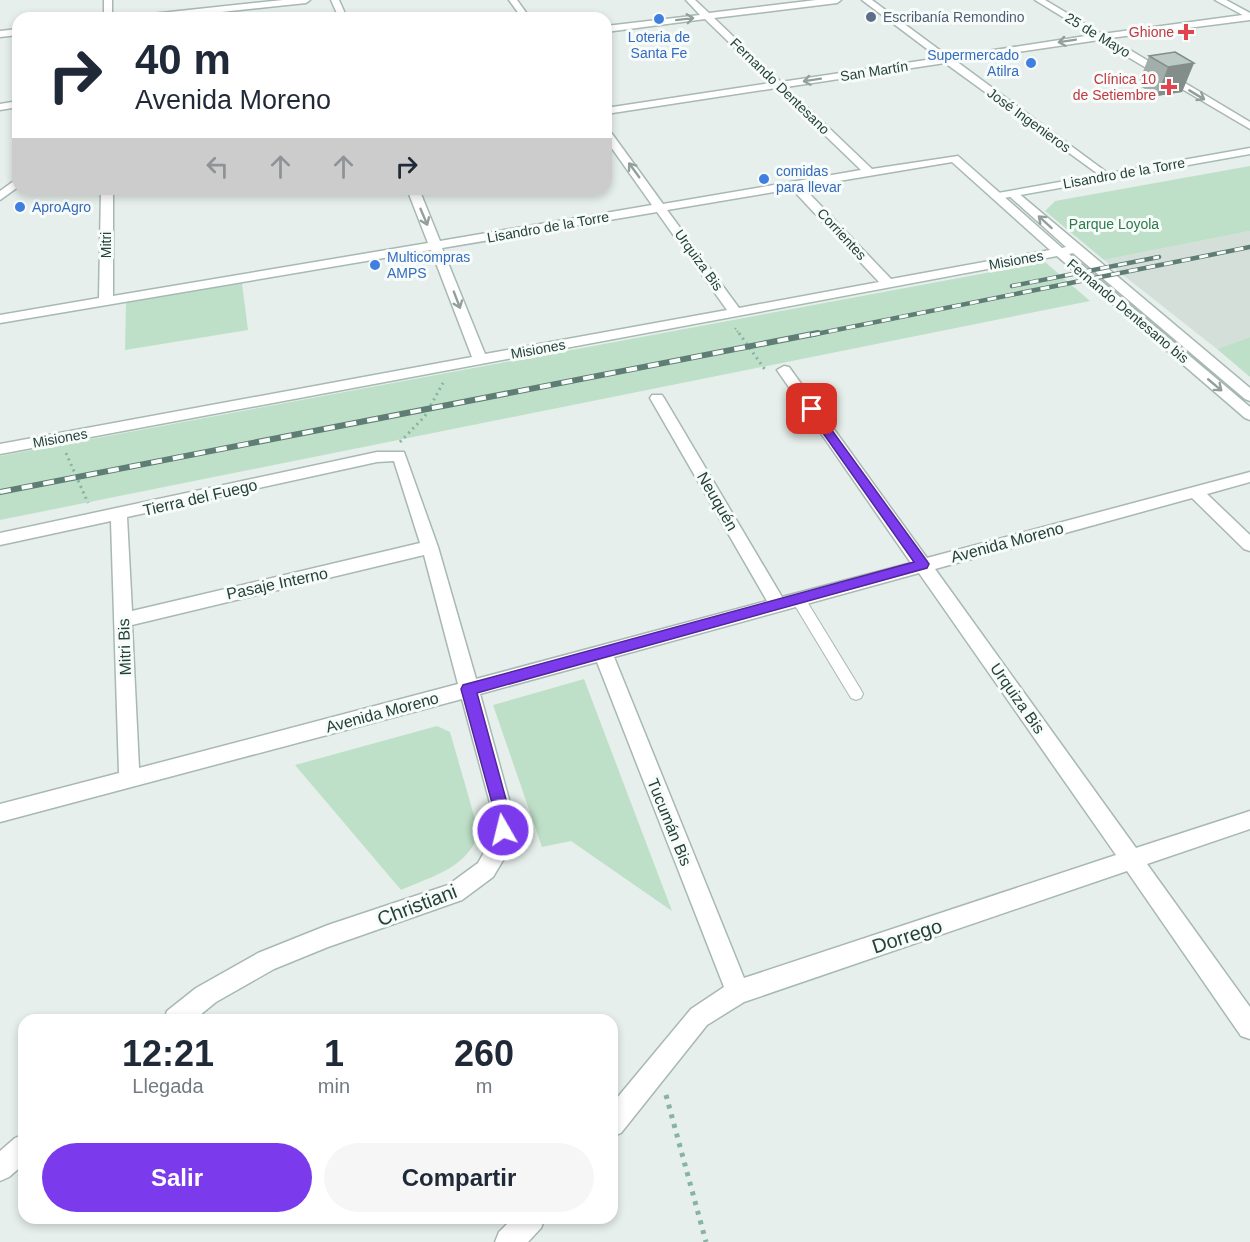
<!DOCTYPE html>
<html lang="es">
<head>
<meta charset="utf-8">
<style>
	body { margin:0; font-family:Helvetica,sans-serif; background:#f6f6f7; color:#1f2937; height:100vh; display:flex; flex-direction:column; font-size:22px; white-space:nowrap }
	* { box-sizing:border-box; margin:0 }
	p { font-size:20px; color:#747a83 }
	.icon { flex:none; width:33px; height:33px; fill:none; stroke:currentColor; stroke-width:2; stroke-linecap:round; stroke-linejoin:round }
	.map { position:relative; flex:1; overflow:hidden }
	.drawer { position:absolute; left:18px; top:1014px; width:600px; height:210px; display:flex; flex-direction:column; background:#fff; border-radius:18px; box-shadow:0 3px 9px #0003 }
	.drawer>* { flex:none }
	.banner { position:absolute; left:12px; top:12px; width:600px; height:183px; border-radius:18px; box-shadow:0 3px 9px #0003; background:#fff; color:#1f2937; overflow:hidden }
	.pin { position:absolute; display:grid; place-items:center; width:51px; height:51px; color:#fff; margin:-26px; border-radius:12px; box-shadow:0 3px 9px #0006 }
	.me { position:absolute; width:66px; margin:-33px; rotate:352deg; stroke-linejoin:round; filter:drop-shadow(0 0 4px #0008) }
	.turn { display:flex; align-items:center; gap:21px; height:126px; padding:0 24px; font-size:27px }
	.turn .icon { width:78px; height:78px; stroke-width:2.5 }
	.turn b { display:block; font-size:42px; line-height:51px }
	.lanes { display:flex; align-items:center; height:57px; padding:0 24px; background:#0003; justify-content:center; gap:30px; direction:ltr }
	.lanes .off { opacity:.35 }
	.eta { display:flex; justify-content:space-evenly; align-items:center; height:102px; text-align:center }
	.eta b { font-size:36px; font-weight:700; line-height:42px }
	.primary-button { display:flex; gap:12px; margin-top:auto; padding:12px 24px }
	.primary-button a { flex:1; height:69px; border-radius:36px; background:#7c3aed; color:#fff; font-size:24px; font-weight:700; line-height:69px; text-align:center }
	.primary-button a+a { background:#f6f6f7; color:#1f2937 }
	.map>svg:first-child { display:block }
	.built { fill:#d4dfda }
	.green { fill:#bfe0c8 }
	.lines { fill:none; stroke-linecap:round; stroke-linejoin:round }
	.lane-casing { stroke:#a8b8b2; stroke-width:2 }
	.street-casing { stroke:#a8b8b2; stroke-width:3 }
	.secondary-casing { stroke:#a4bbb3; stroke-width:3 }
	.path-far2 { stroke:#86b3a5; stroke-width:2; stroke-dasharray:1.5 2; stroke-linecap:butt }
	.path-far1 { stroke:#86b3a5; stroke-width:3; stroke-dasharray:2 4; stroke-linecap:butt }
	.path { stroke:#86b3a5; stroke-width:5; stroke-dasharray:4 6; stroke-linecap:butt }
	.lane { fill:#fff; fill-rule:evenodd }
	.street { fill:#fff; fill-rule:evenodd }
	.secondary { fill:#fff; fill-rule:evenodd }
	.rail-far1-casing { stroke:#5f7d75; stroke-width:4.5 }
	.rail-casing { stroke:#5f7d75; stroke-width:6 }
	.rail-far1 { stroke:#f7fbf9; stroke-width:3; stroke-dasharray:9; stroke-linecap:butt }
	.rail { stroke:#f7fbf9; stroke-width:4; stroke-dasharray:11; stroke-linecap:butt }
	.wall { fill:#a1aea9 }
	.shaded-wall { fill:#838d89 }
	.building { fill:#bbcac4; stroke:#838d89; stroke-width:1.5 }
	.oneway { stroke:#92a09c }
	.route { fill:#7c3aed; stroke:#51269a; stroke-width:1.5 }
	.service-dot { fill:#5c6f8a; stroke:#f7fbf9; stroke-width:2 }
	.shop-dot { fill:#3f7fe0; stroke:#f7fbf9; stroke-width:2 }
	.health-dot { fill:#e0444e; stroke:#f7fbf9; stroke-width:2 }
	.labels { text-anchor:middle; stroke-width:6; stroke-linejoin:round; paint-order:stroke }
	.far-service-label { font-size:14px; fill:#4e5e75; stroke:#f7fbf9; text-anchor:start }
	.far-health-label { font-size:14px; fill:#be3a42; stroke:#f7fbf9; text-anchor:end }
	.far-street-label { font-size:14px; fill:#24423a; stroke:#f7fbf9 }
	.far-shop-label { font-size:14px; fill:#366cbe; stroke:#f7fbf9; text-anchor:start }
	.far-park-label { font-size:14px; fill:#2d7a4b; stroke:#f7fbf9 }
	.street-label { font-size:16px; fill:#24423a; stroke:#f7fbf9 }
	.near-street-label { font-size:20px; fill:#24423a; stroke:#f7fbf9 }
</style>
</head>
<body>
<div class="map">
<svg width="1250" height="1242" viewBox="0 0 1250 1242">
	<rect width="100%" height="100%" fill="#e6efeb"/>
	<path class="built" d="M1250,231V337L1217,349L1104,260Z"/>
	<path class="green" d="M1250,166V231L1104,260L1045,211L1055,201Z
		M1045,262L1090,301L0,520V456Z
		M242,283L248,330L125,350L126,301Z
		M1250,337V377L1217,349Z
		M584,679L672,911L571,841L542,847L493,705Z
		M437,726L450,732L479,833C467,868 433,876 401,890L295,765Z"/>
	<g class="lines">
		<defs>
			<path id="lane" d="M798,594L803,595L861,690L863,694L861,698L856,700L851,698L791,599Z"/>
			<path id="street" d="M104,0H112V18H104Z
				M283,0H310L306,3L166,18H138L142,15Z
				M331,0H339L347,18H339Z
				M509,0H517L530,18H522Z
				M686,0H695L709,13L816,0H841L837,3L714,18L781,82L939,58L862,0H872L949,57L1092,35L1035,0H1045L1102,34L1250,14V20L1110,38L1250,122V129L1099,40L956,61L1109,174V178L1105,179L945,63L786,87L872,169L958,156L1062,248L1066,247L1007,194L1013,191L1017,192L1250,388V401L1245,399L1073,253L1069,254L1250,407V420L1245,418L1057,256L0,454V444L472,357L431,250L0,323V315L99,298L101,189H113V296L428,243L407,189H419L440,241L652,205L606,140V130L610,131L663,204L861,170L776,88L606,114V108L771,83L705,19L606,32V26L700,15ZM952,162L1050,250L891,279L803,187ZM792,189L879,282L739,308L667,210ZM657,212L727,310L485,354L442,248Z
				M18,29V35L0,37V31Z
				M18,101V107L0,110V104Z
				M18,178V187L0,200V191Z
				M784,366L789,367L927,558L1250,472V482L1207,494L1250,535V551L1244,549L1192,498L935,569L1136,848L1250,811V829L1147,864L1250,1007V1039L1241,1036L1127,871L744,1002L707,1025L621,1133L612,1137V1104L691,1009L724,987L597,662L480,694L513,814L508,852L493,877L462,900L328,947L274,969L216,1002L194,1020H164L167,1011L196,988L258,953L328,925L448,885L478,863L490,842L493,814L462,699L0,822V804L119,773L111,521L0,545V533L377,452H404L438,547L476,679L767,601L650,398L652,395H662L664,398L782,597L911,563L777,370ZM394,461L420,543L132,611L127,517L377,462ZM424,555L458,684L139,768L132,625ZM919,573L1116,855L744,978L614,657Z
				M24,1134V1164L9,1177L0,1181V1151L15,1138Z
				M513,1218H545L541,1228L528,1242H495L499,1232Z"/>
			<path id="secondary" d="M1215,0H1226L1250,13V19Z
				M1250,148V154L998,199L992,196L998,193Z"/>
		</defs>
		<use href="#lane" class="lane-casing"/>
		<use href="#street" class="street-casing"/>
		<use href="#secondary" class="secondary-casing"/>
		<path class="path-far2" d="M735,328L740,335"/>
		<path class="path-far1" d="M739,333L766,371
			M400,442L425,416L443,383
			M66,453L88,503"/>
		<path class="path" d="M666,1095L706,1242"/>
		<use href="#lane" class="lane"/>
		<use href="#street" class="street"/>
		<use href="#secondary" class="secondary"/>
		<defs>
			<path id="rail-far1" d="M1012,286L1159,257
				M811,335L1250,247"/>
			<path id="rail" d="M0,492L818,333"/>
		</defs>
		<use href="#rail-far1" class="rail-far1-casing"/>
		<use href="#rail" class="rail-casing"/>
		<use href="#rail-far1" class="rail-far1"/>
		<use href="#rail" class="rail"/>
	</g>
	<path class="wall" d="M1149,56L1194,63L1182,92L1157,96L1138,85Z"/>
	<path class="shaded-wall" d="M1194,63L1182,92L1157,96L1168,67Z"/>
	<path class="building" d="M1175,52L1194,63L1168,67L1149,56Z"/>
	<defs><path id="oneway-shaft" d="M-6 0H5M1.5-3L5.5 0L1.5 3" fill="none" stroke-width="1.6" stroke-linecap="round" stroke-linejoin="round" transform="scale(1.5)"/></defs>
	<g class="oneway">
		<use href="#oneway-shaft" transform="translate(685 19) rotate(-7)"/>
		<use href="#oneway-shaft" transform="translate(1067 41) rotate(171)"/>
		<use href="#oneway-shaft" transform="translate(812 80) rotate(171)"/>
		<use href="#oneway-shaft" transform="translate(1197 95) rotate(31)"/>
		<use href="#oneway-shaft" transform="translate(634 170) rotate(-126)"/>
		<use href="#oneway-shaft" transform="translate(424 217) rotate(67)"/>
		<use href="#oneway-shaft" transform="translate(1045 222) rotate(-138)"/>
		<use href="#oneway-shaft" transform="translate(457 300) rotate(69)"/>
		<use href="#oneway-shaft" transform="translate(1215 385) rotate(40)"/>
	</g>
	<path class="route" d="M812,406L815,407L927,561L929,564L927,568L477,693L510,814L511,830L508,835L503,837L497,835L495,814L461,689L463,685L914,562L806,409Z"/>
	<circle class="service-dot" cx="871" cy="17" r="6"/>
	<g class="shop-dot">
		<circle cx="659" cy="19" r="6"/>
		<circle cx="1031" cy="63" r="6"/>
		<circle cx="764" cy="179" r="6"/>
		<circle cx="20" cy="207" r="6"/>
		<circle cx="375" cy="265" r="6"/>
	</g>
	<g class="health-dot">
		<path d="M1183 23h6v6h6v6h-6v6h-6v-6h-6v-6h6z"/>
		<path d="M1166 78h6v6h6v6h-6v6h-6v-6h-6v-6h6z"/>
	</g>
	<g class="labels">
		<g class="far-service-label">
			<text x="883" y="22">Escribanía Remondino</text>
		</g>
		<g class="far-health-label">
			<text x="1174" y="37">Ghione</text>
			<text x="1156" y="84">Clínica 10<tspan x="1156" dy="16">de Setiembre</tspan></text>
		</g>
		<g class="far-street-label">
			<text transform="translate(1098 35) rotate(31)" y="5">25 de Mayo</text>
			<text transform="translate(874 71) rotate(-9)" y="5">San Martín</text>
			<text transform="translate(780 86) rotate(44)" y="5">Fernando Dentesano</text>
			<text transform="translate(1029 120) rotate(36)" y="5">José Ingenieros</text>
			<text transform="translate(1124 173) rotate(-10)" y="5">Lisandro de la Torre</text>
			<text transform="translate(548 227) rotate(-10)" y="5">Lisandro de la Torre</text>
			<text transform="translate(842 234) rotate(47)" y="5">Corrientes</text>
			<text transform="translate(106 245) rotate(-90)" y="5">Mitri</text>
			<text transform="translate(699 260) rotate(54)" y="5">Urquiza Bis</text>
			<text transform="translate(1016 260) rotate(-10)" y="5">Misiones</text>
			<text transform="translate(1128 311) rotate(40)" y="5">Fernando Dentesano bis</text>
			<text transform="translate(538 349) rotate(-10)" y="5">Misiones</text>
			<text transform="translate(60 438) rotate(-10)" y="5">Misiones</text>
		</g>
		<g class="far-shop-label">
			<text x="659" y="42" text-anchor="middle">Loteria de<tspan x="659" dy="16">Santa Fe</tspan></text>
			<text x="1019" y="60" text-anchor="end">Supermercado<tspan x="1019" dy="16">Atilra</tspan></text>
			<text x="776" y="176">comidas<tspan x="776" dy="16">para llevar</tspan></text>
			<text x="32" y="212">AproAgro</text>
			<text x="387" y="262">Multicompras<tspan x="387" dy="16">AMPS</tspan></text>
		</g>
		<g class="far-park-label">
			<text x="1114" y="229">Parque Loyola</text>
		</g>
		<g class="street-label">
			<text transform="translate(200 497) rotate(-13)" y="6">Tierra del Fuego</text>
			<text transform="translate(718 501) rotate(60)" y="6">Neuquén</text>
			<text transform="translate(1007 542) rotate(-15)" y="6">Avenida Moreno</text>
			<text transform="translate(277 583) rotate(-12)" y="6">Pasaje Interno</text>
			<text transform="translate(124 647) rotate(-92)" y="6">Mitri Bis</text>
			<text transform="translate(1018 698) rotate(55)" y="6">Urquiza Bis</text>
			<text transform="translate(382 712) rotate(-15)" y="6">Avenida Moreno</text>
			<text transform="translate(670 822) rotate(68)" y="6">Tucumán Bis</text>
		</g>
		<g class="near-street-label">
			<text transform="translate(417 905) rotate(-21)" y="7">Christiani</text>
			<text transform="translate(907 936) rotate(-18)" y="7">Dorrego</text>
		</g>
	</g>
</svg>
<div class="pin" style="left:812px;top:409px;background:#d93025"><svg class="icon" aria-label="arrive" viewBox="0 0 24 24"><path d="M6 21V4h12l-3 4 3 4H6"/></svg></div>
<svg class="me" style="left:503px;top:830px" viewBox="-20 -20 40 40"><circle r="17" fill="#7c3aed" stroke="#fff" stroke-width="3"/><path d="M0-11L8 9 0 5-8 9z" fill="#fff"/></svg>
<div class="banner">
<div class="turn"><svg class="icon" aria-label="right" viewBox="0 0 24 24"><path d="M7 20v-9h11M14 6l5 5-5 5"/></svg><div><b>40 m</b>Avenida Moreno</div></div>
<div class="lanes"><svg class="icon off" aria-label="left" viewBox="0 0 24 24"><path d="M17 20v-9H6M10 6l-5 5 5 5"/></svg><svg class="icon off" aria-label="ahead" viewBox="0 0 24 24"><path d="M12 20V5M6 11l6-6 6 6"/></svg><svg class="icon off" aria-label="ahead" viewBox="0 0 24 24"><path d="M12 20V5M6 11l6-6 6 6"/></svg><svg class="icon" aria-label="right" viewBox="0 0 24 24"><path d="M7 20v-9h11M14 6l5 5-5 5"/></svg></div>
</div>
<section class="drawer">
<div class="eta">
<div><b>12:21</b><p>Llegada</p></div>
<div><b>1</b><p>min</p></div>
<div><b>260</b><p>m</p></div>
</div>
<div class="primary-button"><a>Salir</a><a>Compartir</a></div>
</section>
</div>
</body>
</html>
